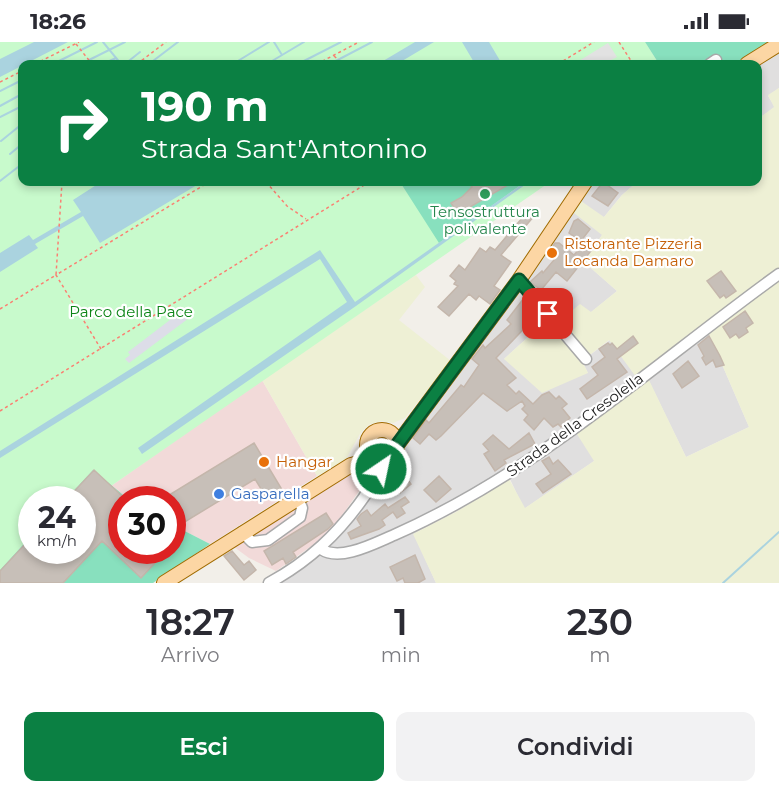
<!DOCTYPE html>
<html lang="it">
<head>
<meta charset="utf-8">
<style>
	body { margin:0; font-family:Montserrat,sans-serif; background:#f2f2f3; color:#2b2b33; height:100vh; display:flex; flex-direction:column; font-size:22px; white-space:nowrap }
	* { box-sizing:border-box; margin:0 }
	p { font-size:20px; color:#7c7c81 }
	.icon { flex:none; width:33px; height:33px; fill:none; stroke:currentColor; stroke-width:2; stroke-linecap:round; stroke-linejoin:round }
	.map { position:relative; height:541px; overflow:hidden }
	.drawer { display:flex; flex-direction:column; background:#fff; flex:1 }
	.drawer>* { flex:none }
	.top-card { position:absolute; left:18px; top:18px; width:744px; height:126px; border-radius:12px; box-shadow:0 3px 9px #0003; background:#0b8043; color:#fff; overflow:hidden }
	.speed { position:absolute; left:18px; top:444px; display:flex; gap:12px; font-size:30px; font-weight:700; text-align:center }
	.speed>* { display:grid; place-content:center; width:78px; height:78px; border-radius:50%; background:#fff; box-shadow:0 3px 9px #0003; line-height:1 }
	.speed small { font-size:15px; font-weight:400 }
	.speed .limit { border:9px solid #d22; background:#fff; color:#111 }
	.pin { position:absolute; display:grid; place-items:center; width:51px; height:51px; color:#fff; margin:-26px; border-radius:12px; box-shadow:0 3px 9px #0006 }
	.me { position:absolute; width:66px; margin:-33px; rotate:34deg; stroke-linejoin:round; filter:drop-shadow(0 0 4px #0008) }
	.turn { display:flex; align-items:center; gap:21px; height:126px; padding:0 24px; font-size:27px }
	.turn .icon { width:78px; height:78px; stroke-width:2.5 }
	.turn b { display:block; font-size:42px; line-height:51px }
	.eta { display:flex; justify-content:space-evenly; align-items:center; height:102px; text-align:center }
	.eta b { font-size:36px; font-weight:600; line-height:42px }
	.action { display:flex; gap:12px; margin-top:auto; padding:12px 24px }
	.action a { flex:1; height:69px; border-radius:12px; background:#0b8043; color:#fff; font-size:24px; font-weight:600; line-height:69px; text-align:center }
	.action a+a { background:#f2f2f3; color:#2b2b33 }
	.status { display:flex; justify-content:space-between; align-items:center; height:42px; padding:0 30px; background:#fff; direction:ltr }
	.status svg { height:16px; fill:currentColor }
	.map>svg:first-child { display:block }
	.residential { fill:#e0dfdf }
	.commercial { fill:#f2dad9 }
	.farmland { fill:#eef0d5 }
	.park { fill:#c8facc }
	.pitch { fill:#88e0be }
	.parking { fill:#e2e2e2 }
	.plaza { fill:#dddde8 }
	.water { fill:#aad3df }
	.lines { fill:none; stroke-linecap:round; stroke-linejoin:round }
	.stream { stroke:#aad3df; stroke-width:2 }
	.building { fill:#c7bfb8; stroke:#c4b6ab; stroke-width:1.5 }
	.minor-casing { stroke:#a9a9a9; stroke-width:13 }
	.major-casing { stroke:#a06b00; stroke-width:16 }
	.path { stroke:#fa8072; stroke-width:1.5; stroke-dasharray:3 3; stroke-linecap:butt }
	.minor { stroke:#fff; stroke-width:10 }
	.major { stroke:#fcd6a4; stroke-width:14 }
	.route-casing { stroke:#07532c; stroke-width:15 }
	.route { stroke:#0b8043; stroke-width:10 }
	.leisure-dot { fill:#2e9e5b; stroke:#fff; stroke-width:2 }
	.food-dot { fill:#e8710a; stroke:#fff; stroke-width:2 }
	.shop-dot { fill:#3f7fe0; stroke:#fff; stroke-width:2 }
	.labels { text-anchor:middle; stroke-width:4.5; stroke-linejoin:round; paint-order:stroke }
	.leisure-label { font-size:15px; fill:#27864d; stroke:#fff }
	.food-label { font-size:15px; fill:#c56008; stroke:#fff; text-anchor:start }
	.park-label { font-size:15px; fill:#0c8416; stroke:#fff }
	.street-label { font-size:15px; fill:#222; stroke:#fff }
	.shop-label { font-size:15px; fill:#366cbe; stroke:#fff; text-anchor:start }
</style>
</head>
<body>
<div class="status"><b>18:26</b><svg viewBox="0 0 49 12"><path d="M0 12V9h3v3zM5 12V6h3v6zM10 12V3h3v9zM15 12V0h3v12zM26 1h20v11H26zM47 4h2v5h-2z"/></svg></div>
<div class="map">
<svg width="779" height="541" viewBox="0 0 779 541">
	<rect width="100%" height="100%" fill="#f2efe9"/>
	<path class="residential" d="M779,8V46L768,54L775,65L758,77V22Z
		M591,140H637L622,153L604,175L602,193L584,220L617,249L590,271L559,279L547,278L504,317L588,331L582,319L610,298L708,290L749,385L686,415L648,337L594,419L524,467L510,437L414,492L436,541H269L346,485Z"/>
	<path class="commercial" d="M262,338L317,434L210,502L173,483L172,458L128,457L111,444Z
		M363,421L373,429L341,475L342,477L330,491L276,529L249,516L230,502Z"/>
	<path class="farmland" d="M779,46V541H436L413,492L456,470L509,437L525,466L594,419L575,389L648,336L686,415L749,385L708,290L636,335L609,298L582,319L588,331L542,351L504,317L547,278L560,279L580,262L591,270L617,249L584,220L602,193L574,171L581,159L604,175L622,153L637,140H688L690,142L694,140H758V77L774,65L768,53Z
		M416,233L425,245L399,278L451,319L405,376L393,381L382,379L370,382L361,390L346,417L317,434L262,338Z"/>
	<path class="park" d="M0,0H645L659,22H22V140H550L111,444L93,428L66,457L32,458L31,494L0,528Z"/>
	<path class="pitch" d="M645,0H769L734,22H659Z
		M400,140H525L439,201Z
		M93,428L128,457L122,458V508H172L173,483L210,502L153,541H0V528L31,494L32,508H82V458L66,457Z"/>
	<path class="parking" d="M608,1L617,15L611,18L614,22H574Z"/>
	<path class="plaza" d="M187,265L193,273L129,321L125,317L130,313L128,310Z"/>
	<path class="water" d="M34,0H68L0,35V17Z
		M415,0H434L397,22H378Z
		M462,0H489L502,22H475Z
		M101,140H202L100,201L83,174L35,202L38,206L0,230V211L29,193L33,198L81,170L73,158Z
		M525,140H529L356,264L142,412L138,406L347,260L320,217L0,416V409L320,208L355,260Z"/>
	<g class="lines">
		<path class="stream" d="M103,0L121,22
			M274,0L282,13
			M53,22L97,0
			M81,22L125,0
			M103,22L116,16
			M125,22L140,10
			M149,22L178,0
			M233,22L269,0
			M267,22L304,0
			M298,22L341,0
			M330,22L372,0
			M0,49L22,38
			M0,64L22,52
			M0,75L22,64
			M1,99L22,82
			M10,112L22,102
			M0,139L22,122
			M723,541L779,490"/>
	</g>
	<path class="building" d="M468,140H513L458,172L451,161L462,155L472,145Z
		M603,140L618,151L608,164L592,154Z
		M528,169L534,174L501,213L511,220L494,244L500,248L490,262L479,254L476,258L469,252L449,274L438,265L458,244L454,242L456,239L450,234L459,223L465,228L480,206L486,210L490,205L495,208Z
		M578,177L590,187L581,199L569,191L574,179Z
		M587,198L594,205L567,239L556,230L541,248L530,240L542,229L543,231L554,218L547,213L555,201H559L574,213Z
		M721,229L736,249L726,256L724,253L720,256L707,239Z
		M524,256L538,272L496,316L516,336L507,343L516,352L519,349L533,362L542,353L549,350L556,357L559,354L567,362L562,366L570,376L561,385L558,382L553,385L544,376L534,388L524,378L528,373L522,367L525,364L522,359L507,369L483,351L441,394L436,398L429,392L420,402L413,396L426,378L429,381L461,343L464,345L479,323L472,317L483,303L485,306L511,282L507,278Z
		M745,269L753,281L746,286L748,290L739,296L736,292L730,296L723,285Z
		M633,294L638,301L617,317L627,330L587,357L580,347L598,333L592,325L605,315L599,307L608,301L610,303L612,301L617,307Z
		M709,294L720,314L724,323L716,325L713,318L706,323L702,316L704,314L698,303Z
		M688,319L699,334L682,346L673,332Z
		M529,391L535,402L504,418L506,421L495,429L484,412L489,409L483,402L493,393L509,407Z
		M254,401L281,446L266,455L255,437L183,481L172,463V458H161Z
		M549,415L553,422L558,418L571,432L543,451L536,442L551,432L542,419Z
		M94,428L122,454V508H167L141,536L102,499L63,541H0V529L28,499L32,502V508H82V487L86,484L82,480V458H66Z
		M403,431L411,442L400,451L391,440Z
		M439,434L451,447L436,460L424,448Z
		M405,455L409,460L401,465L405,471L397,476L393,470L382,478L385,483L379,487L351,497L348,491L361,484L357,477L361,472L367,468L371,474L385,462L388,466Z
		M326,471L333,482L328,487L293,510L296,515L286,522L283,516L272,523L264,509Z
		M232,509L244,523L249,519L256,528L244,538L224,514Z
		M415,513L425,537L418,541H405L403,536L397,539L390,525Z"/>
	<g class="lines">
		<defs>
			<path id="minor" d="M710,22L716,18
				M519,238L586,317
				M242,490L252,500L268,498L300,475L302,466L298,456
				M321,507C340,520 375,501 394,493C537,430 653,323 779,232
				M269,541C309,519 338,492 364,455C372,443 380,432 384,418"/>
			<path id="major" d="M747,22L779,2
				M367 403a15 15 0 1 1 30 0a15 15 0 1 1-30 0Z
				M397,403L519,238L585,140
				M164,541L351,423L375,417"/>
		</defs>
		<use href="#minor" class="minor-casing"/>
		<use href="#major" class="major-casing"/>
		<path class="path" d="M619,0L633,22
			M76,2L92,22
			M334,14L343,22
			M35,22L79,0
			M137,22L166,0
			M317,22L359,0
			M558,22L594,0
			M0,40L22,29
			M266,140L287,164L306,177
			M0,267L56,233L62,140
			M101,307L56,233L209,140
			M0,369L369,140"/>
		<use href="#minor" class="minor"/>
		<use href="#major" class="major"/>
	</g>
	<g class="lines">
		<defs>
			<path id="route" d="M381,427L384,418L394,411L397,403L519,238L548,272"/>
		</defs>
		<use href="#route" class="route-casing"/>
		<use href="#route" class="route"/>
	</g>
	<circle class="leisure-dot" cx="485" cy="152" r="6"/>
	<g class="food-dot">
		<circle cx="552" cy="211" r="6"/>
		<circle cx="264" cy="420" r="6"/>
	</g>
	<circle class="shop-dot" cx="219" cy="452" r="6"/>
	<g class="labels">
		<g class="leisure-label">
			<text x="485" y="175">Tensostruttura<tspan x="485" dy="17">polivalente</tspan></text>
		</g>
		<g class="food-label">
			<text x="564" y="207">Ristorante Pizzeria<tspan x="564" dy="17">Locanda Damaro</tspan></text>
			<text x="276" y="425">Hangar</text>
		</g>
		<g class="park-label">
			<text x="131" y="275">Parco della Pace</text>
		</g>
		<g class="street-label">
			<text transform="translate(575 383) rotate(-36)" y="5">Strada della Cresolella</text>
		</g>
		<g class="shop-label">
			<text x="231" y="457">Gasparella</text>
		</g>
	</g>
</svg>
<div class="speed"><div>24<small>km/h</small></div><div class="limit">30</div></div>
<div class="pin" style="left:548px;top:272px;background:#d93025"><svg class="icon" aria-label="arrive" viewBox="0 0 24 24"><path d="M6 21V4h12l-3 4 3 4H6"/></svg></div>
<svg class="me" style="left:381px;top:427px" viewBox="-20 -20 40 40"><circle r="17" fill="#0b8043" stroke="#fff" stroke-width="3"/><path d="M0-11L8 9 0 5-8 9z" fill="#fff"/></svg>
<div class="top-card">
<div class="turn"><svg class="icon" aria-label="right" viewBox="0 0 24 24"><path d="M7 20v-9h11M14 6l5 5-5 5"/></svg><div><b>190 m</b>Strada Sant'Antonino</div></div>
</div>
</div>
<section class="drawer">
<div class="eta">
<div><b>18:27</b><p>Arrivo</p></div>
<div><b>1</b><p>min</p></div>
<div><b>230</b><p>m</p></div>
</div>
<div class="action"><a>Esci</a><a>Condividi</a></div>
</section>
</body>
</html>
